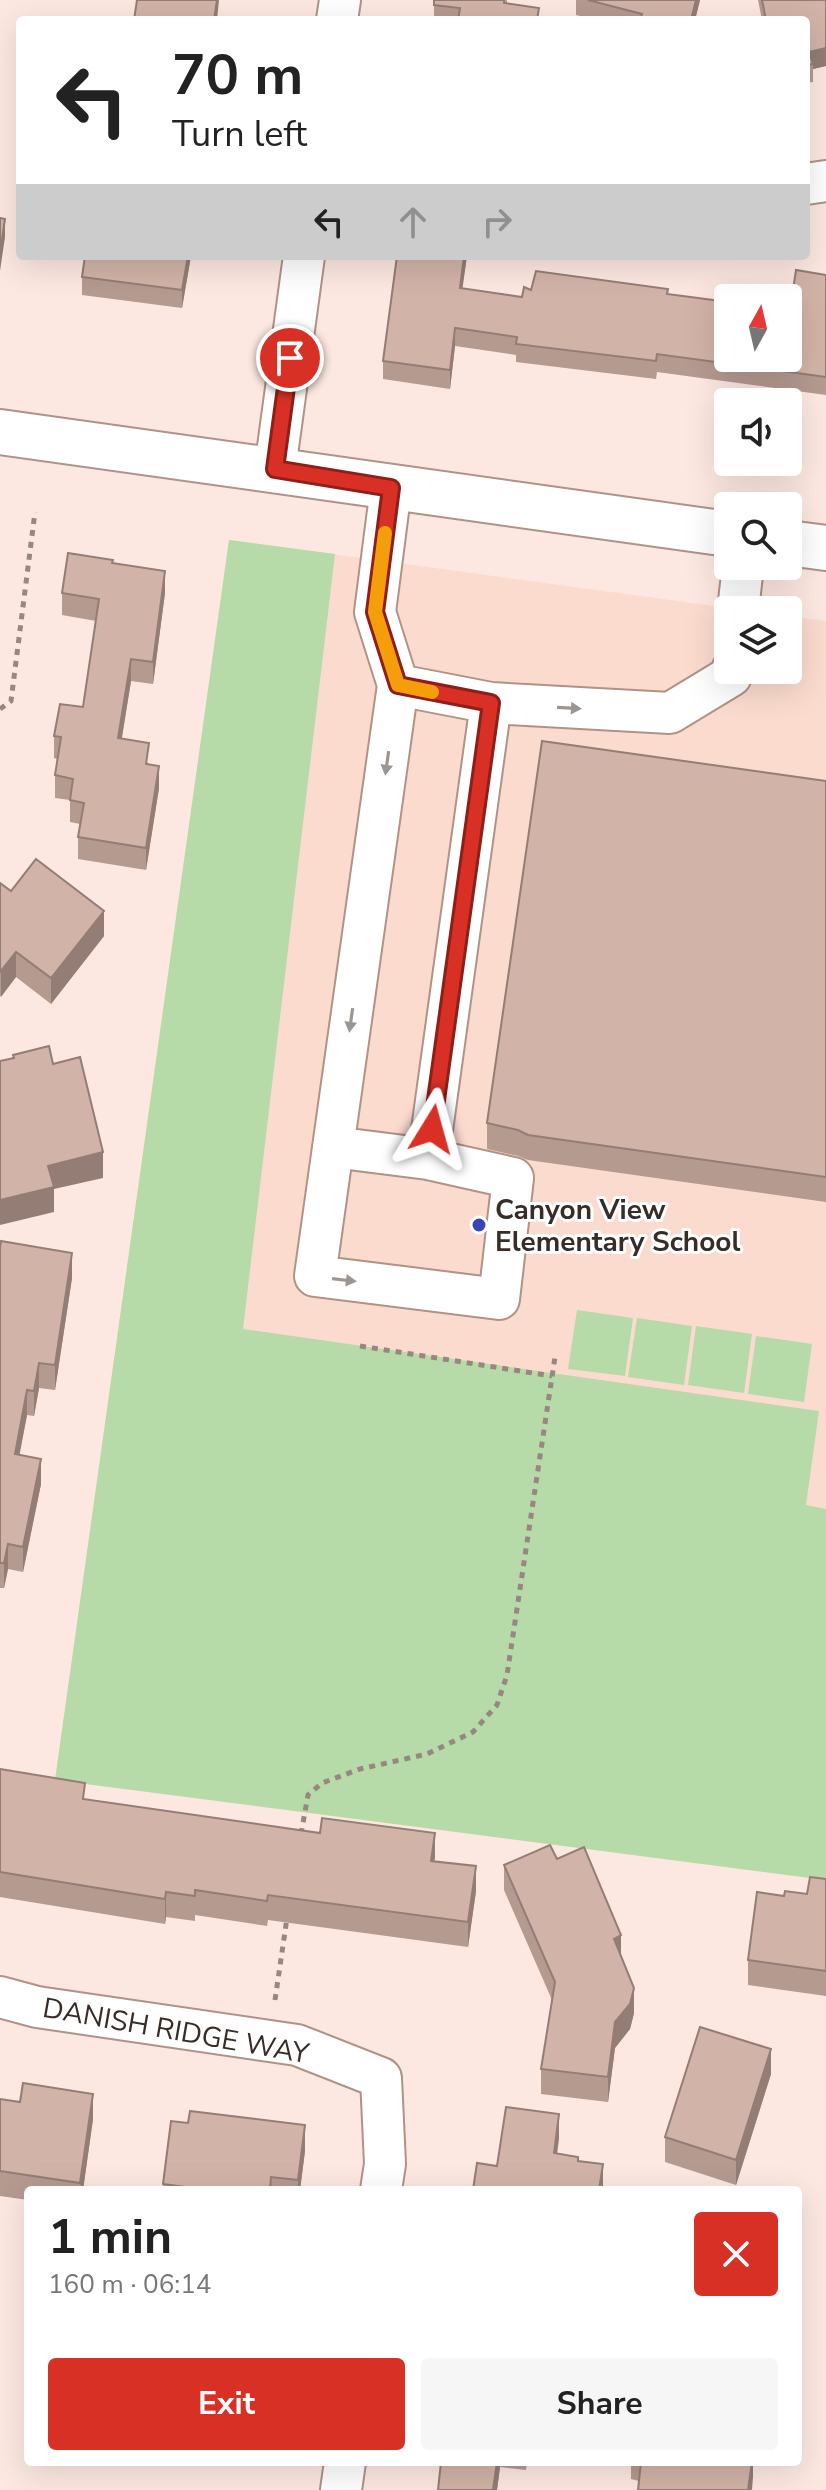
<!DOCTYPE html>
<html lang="en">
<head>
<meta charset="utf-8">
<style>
	body { margin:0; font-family:"Nunito Sans",sans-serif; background:#f6f6f6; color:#222; height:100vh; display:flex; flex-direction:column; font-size:30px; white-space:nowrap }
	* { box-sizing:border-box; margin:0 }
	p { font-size:26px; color:#767676 }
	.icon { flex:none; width:44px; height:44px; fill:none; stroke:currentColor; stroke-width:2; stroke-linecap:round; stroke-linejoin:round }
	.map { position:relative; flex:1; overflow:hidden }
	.drawer { position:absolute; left:24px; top:2186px; width:778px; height:280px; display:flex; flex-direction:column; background:#fff; border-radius:8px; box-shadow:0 8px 32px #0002 }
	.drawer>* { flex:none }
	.banner { position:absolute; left:16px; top:16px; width:794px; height:244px; border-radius:8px; box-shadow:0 8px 32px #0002; background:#fff; color:#222; overflow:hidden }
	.needle { width:52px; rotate:8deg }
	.tools { position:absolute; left:714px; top:284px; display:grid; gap:16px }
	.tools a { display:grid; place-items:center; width:88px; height:88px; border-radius:8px; background:#fff; box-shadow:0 8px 32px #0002; font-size:40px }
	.pin { position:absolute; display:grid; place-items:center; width:68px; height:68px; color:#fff; margin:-34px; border:4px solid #fff; border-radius:50%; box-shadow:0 2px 8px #0007 }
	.me { position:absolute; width:88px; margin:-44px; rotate:8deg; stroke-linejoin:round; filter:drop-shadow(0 0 6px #0008) }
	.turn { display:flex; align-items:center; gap:28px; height:168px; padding:0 24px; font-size:36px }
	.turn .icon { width:104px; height:104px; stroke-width:2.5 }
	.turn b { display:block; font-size:56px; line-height:68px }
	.lanes { display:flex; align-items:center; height:76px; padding:0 24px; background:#0003; justify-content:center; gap:40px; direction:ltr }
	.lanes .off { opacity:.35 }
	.round { display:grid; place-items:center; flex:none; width:84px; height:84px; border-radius:8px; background:#f6f6f6 }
	.overview { display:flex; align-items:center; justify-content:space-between; height:136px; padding:0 24px }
	h1 { font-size:48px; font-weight:700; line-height:60px }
	.primary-button { display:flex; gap:16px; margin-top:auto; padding:16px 24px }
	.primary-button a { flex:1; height:92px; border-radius:8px; background:#d93025; color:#fff; font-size:32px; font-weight:700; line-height:92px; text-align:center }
	.primary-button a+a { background:#f6f6f6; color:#222 }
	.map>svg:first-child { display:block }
	.built { fill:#fbdbce }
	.green { fill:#b7daa9 }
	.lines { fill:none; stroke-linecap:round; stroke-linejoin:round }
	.minor-casing { stroke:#b09287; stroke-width:44 }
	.major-casing { stroke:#b09287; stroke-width:48 }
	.path { stroke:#978781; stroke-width:5; stroke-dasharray:6 6; stroke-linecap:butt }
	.minor { stroke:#fff; stroke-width:40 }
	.major { stroke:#fff; stroke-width:44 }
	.wall { fill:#b59a90 }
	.shaded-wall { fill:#937d75 }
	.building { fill:#d2b3a7; stroke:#937d75; stroke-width:2 }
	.oneway { fill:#9c9693 }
	.route-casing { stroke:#8d1f18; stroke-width:20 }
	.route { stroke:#d93025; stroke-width:14 }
	.slow { stroke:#f59e0b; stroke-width:14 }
	.poi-dot { fill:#3845b8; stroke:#fff; stroke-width:3 }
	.labels { text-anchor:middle; stroke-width:6; stroke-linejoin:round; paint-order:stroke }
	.poi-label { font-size:28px; font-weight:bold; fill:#382c27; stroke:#fff; text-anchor:start }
	.street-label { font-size:28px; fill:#382c27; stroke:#fff }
</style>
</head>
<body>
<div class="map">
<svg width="826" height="2490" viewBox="0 0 826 2490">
	<rect width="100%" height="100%" fill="#fce8e0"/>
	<path class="built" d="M229,540L744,610H728V670H788V616L826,621V1880L55,1780Z"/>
	<path class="green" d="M229,540L335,554L243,1329L819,1411L806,1505L826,1509V1880L55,1780Z
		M577,1310L633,1318L625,1376L568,1369Z
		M637,1318L692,1326L684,1385L628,1377Z
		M696,1326L752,1334L744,1393L688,1385Z
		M756,1336L812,1344L804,1402L748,1394Z"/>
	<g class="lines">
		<defs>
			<path id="minor" d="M337,20L340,0
				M806,184L826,181
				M275,469L304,256
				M391,488L375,612L398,685L315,1276L499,1299L513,1178L428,1159L491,703
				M738,610L743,566
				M398,685L491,703L670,713L731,676L732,670
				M333,1147L428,1159
				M0,1997L37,2007L297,2045L381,2078L385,2164L381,2190
				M341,2490L345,2462"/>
			<path id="major" d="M0,432L728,534
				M788,543L826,548"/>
		</defs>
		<use href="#minor" class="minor-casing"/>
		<use href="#major" class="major-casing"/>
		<path class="path" d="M0,709L11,701L35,512
			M360,1346L552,1376
			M301,1834L308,1795L322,1783L360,1769L427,1754L473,1732L497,1705L507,1675L555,1357
			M275,2000L287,1918"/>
		<use href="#minor" class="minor"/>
		<use href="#major" class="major"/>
	</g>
	<path class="wall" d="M507,0V4L539,20H434V5Z
		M576,0H700L695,20H596L576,15Z
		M758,0H826V66L813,69V82L806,83V20H762Z
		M191,256L182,308L82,295V277Z
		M467,256L462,288L522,297L531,290L668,294L790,310L826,275V395L657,372L656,379L516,362V355L455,346L450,389L383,379V361Z
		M113,563L165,593L153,684L131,681L122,738L149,764L159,788L146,870L78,859V837L80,824L70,822V800L55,798V775L57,759L54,758V736L83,707L96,621L62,615V593Z
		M826,781V1202L528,1160L518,1156L487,1149V1123Z
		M0,883L11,891L104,936L51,1004L16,977L0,997Z
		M0,1248L72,1278L55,1390L39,1388L34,1416L27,1415L19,1455L41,1484L23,1572L8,1569L4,1588H0Z
		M0,1769L85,1799L434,1861L476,1891L468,1947L268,1920L267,1926L195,1915V1921L166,1917L165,1924L0,1897Z
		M557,1859L621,1956L634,2013L630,2029L615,2048L608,2102L541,2094V2069L552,2000L504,1890V1865Z
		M826,1879V1996L748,1985V1960L784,1896L807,1894Z
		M771,2074L736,2185L665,2162V2137Z
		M0,2099L93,2119L83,2190H28V2200L0,2196Z
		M305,2151L300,2190H163V2184Z
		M441,2462H527L526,2470L500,2467L497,2490H438Z
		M631,2462H753V2477L639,2481L631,2479Z"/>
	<path class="shaded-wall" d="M217,0H219L217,20H214Z
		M696,0H700L695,20H691Z
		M826,48V66L813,69V64L809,52Z
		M5,219V237L0,271V253Z
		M188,256H191L182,308V290Z
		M464,256H467L460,306V288Z
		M455,328V346L450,389V370Z
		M165,571V593L153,684V662Z
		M131,659V681L118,760V738Z
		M159,766V788L146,870V848Z
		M104,911V936L51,1004V978Z
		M16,952V977L1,997V972Z
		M103,1152V1178L54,1189V1212L0,1225V1200L48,1166Z
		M72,1253V1278L55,1390V1365Z
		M39,1363V1388L34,1416V1391Z
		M27,1390V1415L15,1479V1454Z
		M41,1459V1484L23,1572V1547Z
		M8,1544V1569L4,1588V1563Z
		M435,1833V1858L431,1886V1861Z
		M476,1866V1891L468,1947V1922Z
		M166,1892V1917L165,1924V1899Z
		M621,1935V1961L614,1939Z
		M634,1988V2013L630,2029L615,2048L608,2102V2077L615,2022Z
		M771,2049V2074L736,2185V2160Z
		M93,2094V2119L83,2190H80Z
		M559,2114V2139L554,2178V2153Z
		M305,2125V2151L300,2190H298V2180Z
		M603,2164V2190H599Z
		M497,2462H500V2467L497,2490H493Z
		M752,2462H753V2477L752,2490H748Z"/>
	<path class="building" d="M137,0H217L214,20H119V18L134,20Z
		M434,0H504V3L539,8L537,20H458L460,8L434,5Z
		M588,0H696L691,20H640L642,14Z
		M762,0H826V48L809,52L813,64L806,65V20H766Z
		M0,218L5,219L0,253Z
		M85,256H188L182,290L82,277Z
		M397,256H464L460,288L522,297L524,287L531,290L536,271L668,289L667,294L728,302V358H788V310H790L796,270L826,275V377L657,354L656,361L516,344L517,337L455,328L450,370L383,361Z
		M68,553L113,560L112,563L165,571L153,662L131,659L118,738L149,743L146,764L159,766L146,848L78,837L84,803L70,800L73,779L55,775L61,737L54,736L60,704L83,707L99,599L62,593Z
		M542,741L826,781V1177L528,1135L518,1130L487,1123Z
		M36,859L104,911L51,978L16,952L0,972V883L11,891Z
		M49,1046L53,1064L80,1057L103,1152L48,1166L54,1187L0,1200V1061L14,1058L13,1055Z
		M1,1241L72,1253L55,1365L39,1363L34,1391L27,1390L15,1454L41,1459L23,1547L8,1544L4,1563H0V1248Z
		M0,1769L85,1783L83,1799L320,1833L322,1818L435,1833L431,1861L476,1866L468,1922L268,1895L267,1901L195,1890V1896L166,1892L165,1899L0,1872Z
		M550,1845L557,1859L584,1847L621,1935L614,1939L634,1988L630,2004L615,2022L608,2077L541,2069L555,1982L504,1865Z
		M810,1877L826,1879V1971L748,1960L757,1892L784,1896L785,1891L807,1894Z
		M700,2027L771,2049L736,2160L665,2137Z
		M23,2083L93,2094L80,2183L0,2171V2099L20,2102Z
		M506,2107L559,2114L554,2153L578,2157V2161L603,2164L599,2190H473L477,2163L497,2166Z
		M190,2111L305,2125L298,2180L271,2177L270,2190H240L228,2188V2190H207L163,2184L171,2121L188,2123Z
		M441,2462H497L493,2490H438Z
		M641,2462H752L748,2490H638Z"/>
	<defs><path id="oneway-solid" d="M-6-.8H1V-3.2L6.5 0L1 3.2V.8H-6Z" transform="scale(2)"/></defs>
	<g class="oneway">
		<use href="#oneway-solid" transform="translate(569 708) rotate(3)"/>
		<use href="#oneway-solid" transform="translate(387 763) rotate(98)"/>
		<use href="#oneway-solid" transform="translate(351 1020) rotate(98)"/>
		<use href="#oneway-solid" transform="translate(344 1280) rotate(7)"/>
	</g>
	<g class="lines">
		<defs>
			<path id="route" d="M290,358L275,469L391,488L375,612L398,685L491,703L432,1129"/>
		</defs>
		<use href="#route" class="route-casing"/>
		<use href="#route" class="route"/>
		<path class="slow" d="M385,533L375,612L398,685L432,692"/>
	</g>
	<circle class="poi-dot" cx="479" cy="1225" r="8"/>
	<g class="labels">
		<g class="poi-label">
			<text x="495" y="1219">Canyon View<tspan x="495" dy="32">Elementary School</tspan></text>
		</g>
		<g class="street-label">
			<text transform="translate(176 2030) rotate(10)" y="10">DANISH RIDGE WAY</text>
		</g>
	</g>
</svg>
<div class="tools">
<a><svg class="needle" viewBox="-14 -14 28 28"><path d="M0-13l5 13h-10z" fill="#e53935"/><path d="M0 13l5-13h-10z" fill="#767676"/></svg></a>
<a><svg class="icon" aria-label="sound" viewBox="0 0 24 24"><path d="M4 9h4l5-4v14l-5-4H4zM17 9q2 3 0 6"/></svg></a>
<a><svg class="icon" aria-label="search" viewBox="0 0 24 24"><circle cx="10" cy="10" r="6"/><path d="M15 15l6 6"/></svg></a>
<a><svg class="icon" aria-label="layers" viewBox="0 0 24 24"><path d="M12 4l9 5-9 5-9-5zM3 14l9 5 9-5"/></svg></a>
</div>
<div class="pin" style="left:290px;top:358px;background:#d93025"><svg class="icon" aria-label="arrive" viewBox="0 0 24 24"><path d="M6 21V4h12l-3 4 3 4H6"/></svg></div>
<svg class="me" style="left:432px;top:1129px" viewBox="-20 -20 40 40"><path d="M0-17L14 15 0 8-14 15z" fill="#d93025" stroke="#fff" stroke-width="4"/></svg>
<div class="banner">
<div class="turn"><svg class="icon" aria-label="left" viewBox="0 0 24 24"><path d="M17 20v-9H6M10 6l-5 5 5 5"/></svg><div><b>70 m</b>Turn left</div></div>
<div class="lanes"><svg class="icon" aria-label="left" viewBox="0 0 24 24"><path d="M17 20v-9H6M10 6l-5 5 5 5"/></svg><svg class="icon off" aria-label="ahead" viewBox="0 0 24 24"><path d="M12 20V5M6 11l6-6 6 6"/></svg><svg class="icon off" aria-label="right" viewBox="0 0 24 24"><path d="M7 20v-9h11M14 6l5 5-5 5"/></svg></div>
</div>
<section class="drawer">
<div class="overview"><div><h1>1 min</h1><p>160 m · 06:14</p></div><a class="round" style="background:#d93025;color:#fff"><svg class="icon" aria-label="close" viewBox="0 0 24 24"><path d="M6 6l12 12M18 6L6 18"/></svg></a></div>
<div class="primary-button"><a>Exit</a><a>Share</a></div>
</section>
</div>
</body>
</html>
